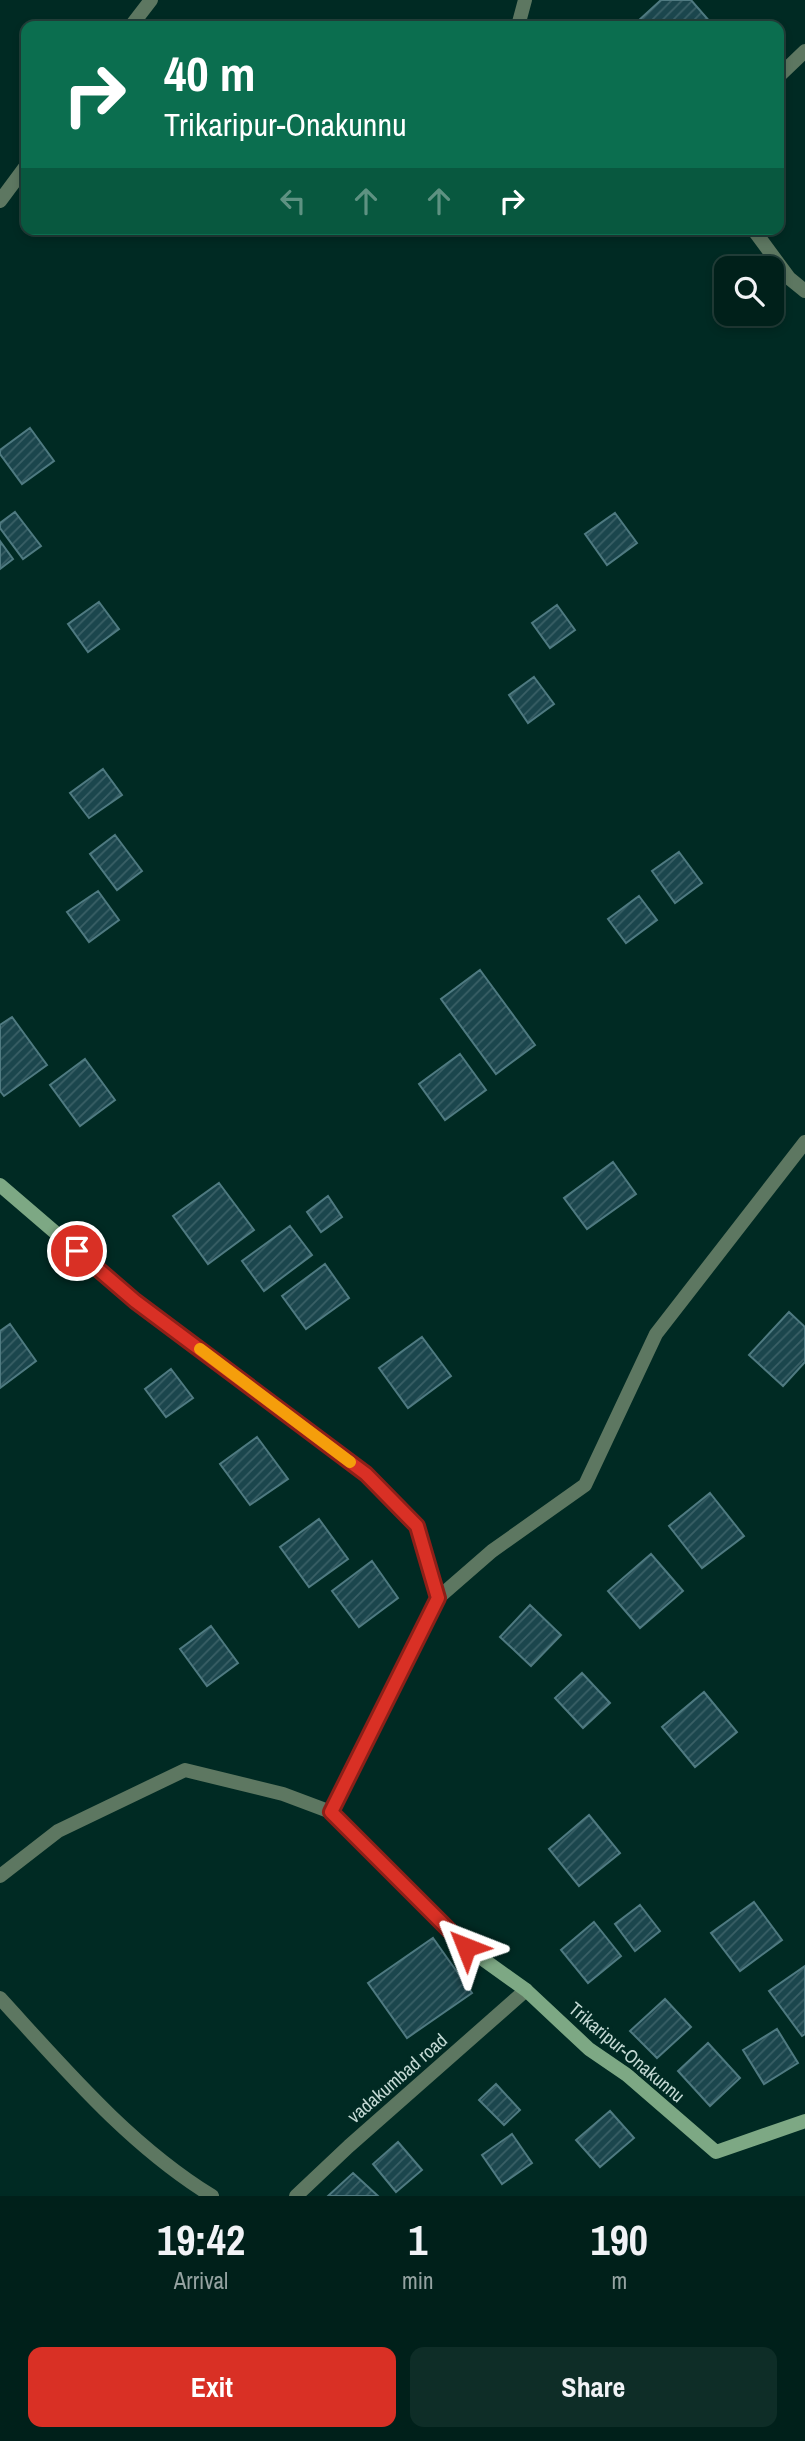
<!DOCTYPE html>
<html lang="en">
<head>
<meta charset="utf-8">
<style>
	body { margin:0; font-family:"Archivo Narrow",sans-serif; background:#0e2d27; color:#f1f3f6; height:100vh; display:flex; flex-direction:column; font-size:26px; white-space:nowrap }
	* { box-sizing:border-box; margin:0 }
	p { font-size:23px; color:#95a3a2 }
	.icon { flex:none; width:38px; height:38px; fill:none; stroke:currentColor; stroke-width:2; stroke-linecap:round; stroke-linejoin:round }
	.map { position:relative; height:2196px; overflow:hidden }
	.drawer { display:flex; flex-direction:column; background:#00201a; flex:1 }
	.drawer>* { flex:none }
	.banner { position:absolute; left:21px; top:21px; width:763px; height:214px; border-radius:14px; box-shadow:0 4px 10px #0003,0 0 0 2px #223e39; background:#0b6e4f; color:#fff; overflow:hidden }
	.fabs { position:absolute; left:714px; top:256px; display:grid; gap:14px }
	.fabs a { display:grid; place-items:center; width:70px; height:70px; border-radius:14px; background:#00201a; box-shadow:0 4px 10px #0003,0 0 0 2px #223e39; font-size:35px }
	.pin { position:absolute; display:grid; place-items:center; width:60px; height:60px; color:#fff; margin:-30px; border:4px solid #fff; border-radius:50%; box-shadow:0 2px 7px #0007 }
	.me { position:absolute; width:77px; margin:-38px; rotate:315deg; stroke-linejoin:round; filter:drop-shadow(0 0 5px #0008) }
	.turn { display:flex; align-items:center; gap:24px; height:147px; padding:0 28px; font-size:32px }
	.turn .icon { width:91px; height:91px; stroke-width:2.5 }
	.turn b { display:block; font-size:49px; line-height:60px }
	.lanes { display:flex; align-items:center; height:66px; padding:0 28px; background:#0003; justify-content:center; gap:35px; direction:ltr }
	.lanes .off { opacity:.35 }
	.eta { display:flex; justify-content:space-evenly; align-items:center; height:119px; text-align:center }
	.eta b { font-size:42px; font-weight:800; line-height:49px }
	.primary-button { display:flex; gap:14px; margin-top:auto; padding:14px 28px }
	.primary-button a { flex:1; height:80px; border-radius:14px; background:#d93025; color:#fff; font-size:28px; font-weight:800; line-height:80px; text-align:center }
	.primary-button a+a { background:#0e2d27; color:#f1f3f6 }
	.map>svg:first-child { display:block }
	.building { fill:url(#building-hatch); stroke:#4f7a81; stroke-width:2 }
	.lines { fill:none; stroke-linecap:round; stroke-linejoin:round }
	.street { stroke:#5d7761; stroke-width:14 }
	.secondary { stroke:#7da884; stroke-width:14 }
	.route-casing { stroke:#8d1f18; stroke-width:18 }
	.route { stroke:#d93025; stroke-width:12 }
	.slow { stroke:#f59e0b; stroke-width:12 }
	.labels { text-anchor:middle; stroke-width:7; stroke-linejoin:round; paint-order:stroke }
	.street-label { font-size:19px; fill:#c3d9d4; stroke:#002a23 }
</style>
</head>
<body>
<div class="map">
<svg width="805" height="2196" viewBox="0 0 805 2196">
	<defs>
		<pattern id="building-hatch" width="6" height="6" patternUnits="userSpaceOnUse" patternTransform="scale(1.75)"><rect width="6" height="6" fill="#1b464d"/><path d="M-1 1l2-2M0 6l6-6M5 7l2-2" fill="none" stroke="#3a6066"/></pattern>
	</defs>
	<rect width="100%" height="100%" fill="#002a23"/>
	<path class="building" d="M661,0H691L711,23L708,26H643L638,21Z
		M30,428L54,461L22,484L0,454V450Z
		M15,512L41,546L23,559L0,528V523Z
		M615,513L637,543L607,565L585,534Z
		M0,541L13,559L0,569Z
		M99,602L119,629L88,652L68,624Z
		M557,605L575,630L550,648L532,623Z
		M534,677L554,704L528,723L509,695Z
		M103,769L122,795L89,818L70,793Z
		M115,835L142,871L117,890L90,854Z
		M679,852L702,883L675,903L652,871Z
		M98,891L119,920L89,942L67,912Z
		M639,896L657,920L626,943L608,919Z
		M480,970L535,1045L496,1074L441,999Z
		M12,1017L47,1065L4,1096L0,1091V1025Z
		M460,1054L486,1090L445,1120L419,1084Z
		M85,1059L115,1100L80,1126L50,1085Z
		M613,1162L636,1194L587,1229L564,1198Z
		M219,1183L254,1230L208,1264L173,1216Z
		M328,1196L342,1217L321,1232L307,1212Z
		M290,1226L312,1255L264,1291L242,1261Z
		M325,1264L349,1298L306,1329L282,1296Z
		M789,1312L805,1327V1362L783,1386L749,1355Z
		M10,1324L36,1361L0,1388V1331Z
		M422,1337L451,1376L408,1408L379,1368Z
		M171,1369L193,1398L166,1417L145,1389Z
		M257,1437L288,1479L250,1505L220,1464Z
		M710,1493L744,1536L702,1568L669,1526Z
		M319,1519L348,1559L309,1587L280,1547Z
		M651,1554L683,1591L640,1628L608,1591Z
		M372,1561L398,1598L359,1627L332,1591Z
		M530,1605L561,1635L531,1666L500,1637Z
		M211,1626L238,1663L207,1686L180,1649Z
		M582,1673L610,1703L583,1728L555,1698Z
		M704,1692L737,1732L695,1767L662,1727Z
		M589,1815L620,1853L579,1886L549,1849Z
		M754,1902L782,1940L740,1971L711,1933Z
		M640,1905L660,1931L635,1951L615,1924Z
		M594,1922L621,1956L588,1983L561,1950Z
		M433,1938L472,1993L407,2038L368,1983Z
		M805,1966V2034L802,2036L769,1991Z
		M665,1999L691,2027L657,2058L630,2031Z
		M777,2029L798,2063L764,2084L743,2050Z
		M708,2043L740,2078L710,2106L678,2071Z
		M496,2084L520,2110L504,2125L479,2100Z
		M610,2111L634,2138L600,2167L576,2140Z
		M512,2134L532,2163L502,2184L482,2155Z
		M398,2142L422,2170L396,2192L373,2164Z
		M353,2173L378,2196H328Z"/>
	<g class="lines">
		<path class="street" d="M131,26L151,0
			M518,26L525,0
			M779,76L805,51
			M0,201L26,166
			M753,229L789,278L805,291
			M438,1598L492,1551L585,1485L656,1334L805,1142
			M0,1876L58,1831L185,1770L283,1794L331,1812
			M0,1998C65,2069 129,2145 212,2196
			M296,2196L349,2146L526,1990"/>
		<path class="secondary" d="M0,1185L135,1301L366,1474L417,1526L438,1598L331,1812L466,1947L526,1990L589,2049L627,2075L716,2152L805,2121"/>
	</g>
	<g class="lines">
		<defs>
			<path id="route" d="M77,1251L135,1301L366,1474L417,1526L438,1598L331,1812L466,1947"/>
		</defs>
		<use href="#route" class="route-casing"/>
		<use href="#route" class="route"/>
		<path class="slow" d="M200,1349L350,1462"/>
	</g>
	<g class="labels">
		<g class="street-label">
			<text transform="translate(627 2052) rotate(40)" y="7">Trikaripur-Onakunnu</text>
			<text transform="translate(397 2078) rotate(-41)" y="7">vadakumbad road</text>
		</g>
	</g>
</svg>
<div class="fabs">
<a><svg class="icon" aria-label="search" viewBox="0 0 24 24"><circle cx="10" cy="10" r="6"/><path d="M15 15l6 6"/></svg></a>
</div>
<div class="pin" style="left:77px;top:1251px;background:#d93025"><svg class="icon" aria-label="arrive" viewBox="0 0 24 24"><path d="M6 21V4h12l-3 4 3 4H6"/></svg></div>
<svg class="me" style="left:466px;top:1947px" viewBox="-20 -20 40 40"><path d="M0-17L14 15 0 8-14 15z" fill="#d93025" stroke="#fff" stroke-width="4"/></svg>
<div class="banner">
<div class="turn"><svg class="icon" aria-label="right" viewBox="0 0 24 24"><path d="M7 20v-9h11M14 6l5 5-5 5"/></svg><div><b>40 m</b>Trikaripur-Onakunnu</div></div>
<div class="lanes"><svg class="icon off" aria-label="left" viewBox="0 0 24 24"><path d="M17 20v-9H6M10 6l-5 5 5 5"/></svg><svg class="icon off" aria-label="ahead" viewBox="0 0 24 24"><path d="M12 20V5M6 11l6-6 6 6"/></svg><svg class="icon off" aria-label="ahead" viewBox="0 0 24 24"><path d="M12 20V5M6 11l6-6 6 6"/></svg><svg class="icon" aria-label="right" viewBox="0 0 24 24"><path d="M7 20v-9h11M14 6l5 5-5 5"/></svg></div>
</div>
</div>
<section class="drawer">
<div class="eta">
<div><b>19:42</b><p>Arrival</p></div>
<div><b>1</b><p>min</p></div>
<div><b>190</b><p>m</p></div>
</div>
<div class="primary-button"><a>Exit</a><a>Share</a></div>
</section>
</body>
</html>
